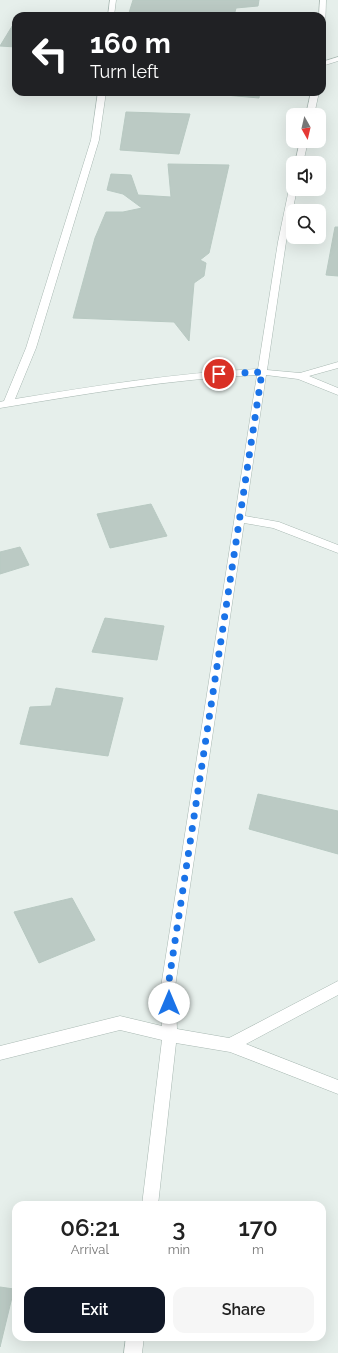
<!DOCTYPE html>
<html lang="en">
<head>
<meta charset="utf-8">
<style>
	body { margin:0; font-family:Raleway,sans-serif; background:#f6f6f6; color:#222; height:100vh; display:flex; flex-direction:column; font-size:15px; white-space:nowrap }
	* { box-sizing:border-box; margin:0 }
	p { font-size:13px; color:#767676 }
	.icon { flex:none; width:22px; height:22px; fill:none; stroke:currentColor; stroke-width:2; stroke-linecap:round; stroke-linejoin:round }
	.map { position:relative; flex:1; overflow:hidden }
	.side { position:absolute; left:12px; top:1201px; width:314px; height:140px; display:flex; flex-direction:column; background:#fff; border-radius:12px; box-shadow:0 4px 16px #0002 }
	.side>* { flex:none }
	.top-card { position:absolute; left:12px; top:12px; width:314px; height:84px; border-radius:12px; box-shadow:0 4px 16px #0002; background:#202124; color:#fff; overflow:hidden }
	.needle { width:26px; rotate:172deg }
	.fabs { position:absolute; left:286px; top:108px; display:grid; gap:8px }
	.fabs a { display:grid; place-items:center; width:40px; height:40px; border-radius:8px; background:#fff; box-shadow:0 4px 16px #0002; font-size:20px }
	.pin { position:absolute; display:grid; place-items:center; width:34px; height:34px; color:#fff; margin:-17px; border:2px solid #fff; border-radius:50%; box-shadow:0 1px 4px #0007 }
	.me { position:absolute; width:44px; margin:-22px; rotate:0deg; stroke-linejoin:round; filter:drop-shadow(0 0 3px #0008) }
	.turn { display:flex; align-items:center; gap:14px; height:84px; padding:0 12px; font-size:18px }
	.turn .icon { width:52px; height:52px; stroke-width:2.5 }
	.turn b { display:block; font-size:28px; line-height:34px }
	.eta { display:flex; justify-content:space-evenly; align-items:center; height:68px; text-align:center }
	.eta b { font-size:24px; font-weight:600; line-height:28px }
	.button { display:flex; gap:8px; margin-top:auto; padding:8px 12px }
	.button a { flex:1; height:46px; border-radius:12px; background:#111827; color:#fff; font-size:16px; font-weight:600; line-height:46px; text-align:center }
	.button a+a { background:#f6f6f6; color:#222 }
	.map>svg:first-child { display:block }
	.building { fill:#bbcac4; stroke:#b8c9c2 }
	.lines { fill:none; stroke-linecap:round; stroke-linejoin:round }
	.minor-casing { stroke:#a8b8b2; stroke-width:1 }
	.minor { fill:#fff; fill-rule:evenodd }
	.route { stroke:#1a73e8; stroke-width:7; stroke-dasharray:0 12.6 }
</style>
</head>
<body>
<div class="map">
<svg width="338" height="1353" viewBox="0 0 338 1353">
	<rect width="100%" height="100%" fill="#e6efeb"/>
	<path class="building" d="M133,0H259L258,6L236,8L234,16H128Z
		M16,22V47L0,46L14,23Z
		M191,92H260L259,98Z
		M126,112L190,114L179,154L120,150Z
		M168,164L229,165L209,253L200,260L206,263L204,276L194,283L189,341L174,322L73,318L95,238L106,212H123L142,208L123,194L107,190L111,174L131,175L138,195L171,197Z
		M335,227H338V276L326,275Z
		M151,504L167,536L110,548L97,514Z
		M20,547L29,565L0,574V552Z
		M105,618L164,626L157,660L92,652Z
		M56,688L123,698L108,756L20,744L30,707L51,706Z
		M258,794L338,811V854L249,829Z
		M72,898L95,940L39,963L14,912Z
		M0,1287L14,1289L0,1347Z"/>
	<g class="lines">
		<defs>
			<path id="minor" d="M110,0H116L114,16H108Z
				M320,0H326L325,32L322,34V16H319Z
				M338,57V61L322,66V62Z
				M98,92H106L99,140L36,348L15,399C96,386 175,373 258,369L278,242L289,189L293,187V189H297L286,242L267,370L300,373L338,362V368L309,376L338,388V395L298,379L266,375L245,516L279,522L338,545V553L273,528L244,523L175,987L177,1029L229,1038L338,981V995L246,1044L338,1080V1094L230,1052L176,1043L158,1205H142L162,1040L120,1030L0,1060V1046L120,1016L162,1026L161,987L257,375C170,379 86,394 0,408V402L4,401L26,348L91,140Z
				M311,92H319L314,115H306Z
				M300,141H308L303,163H295Z
				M126,1337H144L142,1353H124Z"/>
		</defs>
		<use href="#minor" class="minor-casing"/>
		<use href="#minor" class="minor"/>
	</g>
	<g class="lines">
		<path class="route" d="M169,1003L168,987L262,372L219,374"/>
	</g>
</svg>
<div class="fabs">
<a><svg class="needle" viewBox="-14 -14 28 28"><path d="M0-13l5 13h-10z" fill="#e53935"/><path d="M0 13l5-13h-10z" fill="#767676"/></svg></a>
<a><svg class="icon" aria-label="sound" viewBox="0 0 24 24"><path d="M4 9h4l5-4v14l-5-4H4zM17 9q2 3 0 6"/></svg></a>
<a><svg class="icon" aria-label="search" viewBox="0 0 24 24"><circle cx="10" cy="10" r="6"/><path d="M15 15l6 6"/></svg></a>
</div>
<div class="pin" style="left:219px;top:374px;background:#d93025"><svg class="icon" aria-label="arrive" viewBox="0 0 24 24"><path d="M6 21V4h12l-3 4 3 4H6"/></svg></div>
<svg class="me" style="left:169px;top:1003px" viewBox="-20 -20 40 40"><circle r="19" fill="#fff"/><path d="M0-13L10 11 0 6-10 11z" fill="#1a73e8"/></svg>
<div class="top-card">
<div class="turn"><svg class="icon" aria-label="left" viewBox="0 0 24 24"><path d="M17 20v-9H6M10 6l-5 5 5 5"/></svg><div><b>160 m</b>Turn left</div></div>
</div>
<section class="side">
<div class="eta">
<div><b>06:21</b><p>Arrival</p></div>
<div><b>3</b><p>min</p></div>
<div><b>170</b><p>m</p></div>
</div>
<div class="button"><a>Exit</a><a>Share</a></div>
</section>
</div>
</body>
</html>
